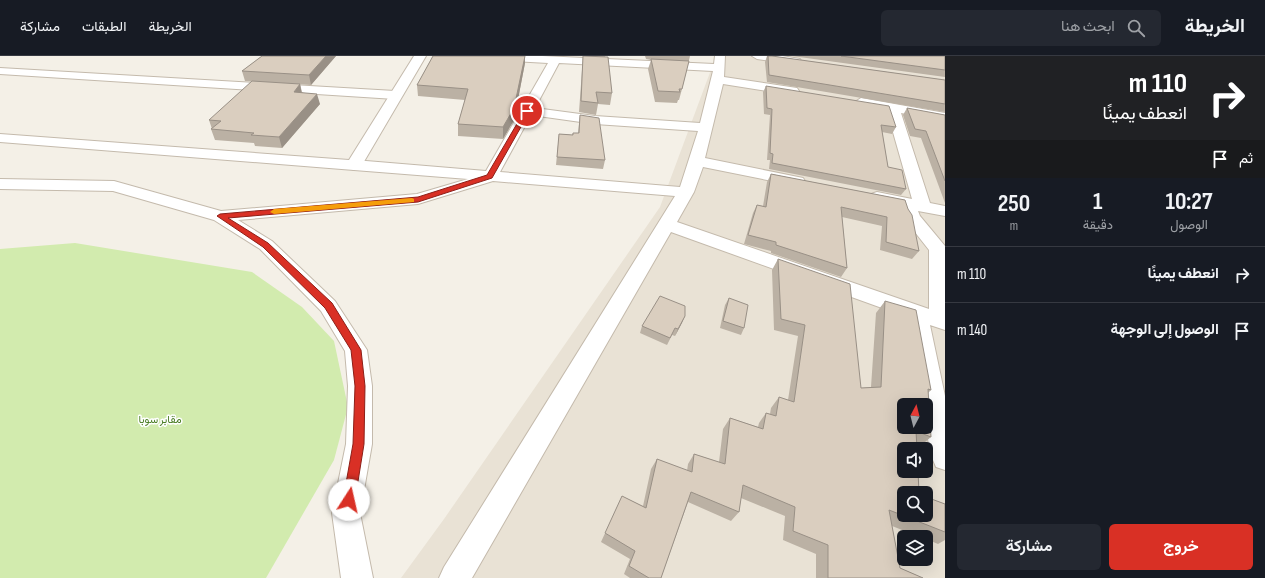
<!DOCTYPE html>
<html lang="ar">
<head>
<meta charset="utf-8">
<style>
	body { margin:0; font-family:"Sofia Sans Condensed",Vazirmatn,sans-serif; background:#242831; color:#f1f3f6; direction:rtl; height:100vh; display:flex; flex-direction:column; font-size:15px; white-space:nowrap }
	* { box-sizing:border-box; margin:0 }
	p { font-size:13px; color:#9ea1a6 }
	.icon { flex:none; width:22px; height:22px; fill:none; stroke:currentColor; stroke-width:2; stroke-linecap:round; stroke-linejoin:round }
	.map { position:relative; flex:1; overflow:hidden; direction:ltr }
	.sheet { display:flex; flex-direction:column; background:#171b24; width:320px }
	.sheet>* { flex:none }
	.top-card { background:#202124; color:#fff; overflow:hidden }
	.needle { width:26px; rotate:7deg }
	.tools { position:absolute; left:897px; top:342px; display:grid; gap:8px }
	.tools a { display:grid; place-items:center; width:36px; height:36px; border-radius:6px; background:#171b24; box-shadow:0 4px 16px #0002; font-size:20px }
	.pin { position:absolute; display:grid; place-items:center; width:34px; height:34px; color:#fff; margin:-17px; border:2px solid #fff; border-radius:50%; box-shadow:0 1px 4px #0007 }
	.me { position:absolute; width:44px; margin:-22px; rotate:10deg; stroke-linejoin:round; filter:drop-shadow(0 0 3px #0008) }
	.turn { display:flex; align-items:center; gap:14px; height:84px; padding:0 12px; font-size:18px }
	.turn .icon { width:52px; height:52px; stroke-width:2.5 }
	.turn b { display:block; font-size:28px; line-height:34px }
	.then { display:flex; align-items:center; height:38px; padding:0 12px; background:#0003; gap:8px; font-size:15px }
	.eta { display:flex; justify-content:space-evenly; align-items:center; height:68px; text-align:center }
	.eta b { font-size:24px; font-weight:700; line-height:28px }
	.action { display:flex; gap:8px; margin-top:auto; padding:8px 12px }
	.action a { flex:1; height:46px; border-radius:6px; background:#d93025; color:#fff; font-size:16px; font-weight:700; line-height:46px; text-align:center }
	.action a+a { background:#242831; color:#f1f3f6 }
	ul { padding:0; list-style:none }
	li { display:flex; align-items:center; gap:12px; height:56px; padding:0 12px; border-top:1px solid #363941 }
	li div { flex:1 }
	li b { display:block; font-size:15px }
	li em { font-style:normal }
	header { display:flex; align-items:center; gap:24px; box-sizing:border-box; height:56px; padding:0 20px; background:#171b24; border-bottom:1px solid #363941 }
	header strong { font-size:19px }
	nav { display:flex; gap:22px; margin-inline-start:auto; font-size:14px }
	.search { width:280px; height:36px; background:#242831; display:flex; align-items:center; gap:10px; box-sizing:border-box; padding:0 14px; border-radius:6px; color:#9ea1a6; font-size:15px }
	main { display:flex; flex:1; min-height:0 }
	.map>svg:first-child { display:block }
	.residential { fill:#e9e2d5; fill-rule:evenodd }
	.green { fill:#d2ebae }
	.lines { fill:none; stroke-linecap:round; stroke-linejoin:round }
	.minor-casing { stroke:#c4baac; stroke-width:2 }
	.tertiary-casing { stroke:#c4baac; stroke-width:2 }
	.minor { fill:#fff; fill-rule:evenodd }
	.tertiary { fill:#fff; fill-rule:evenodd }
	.wall { fill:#bbb1a4 }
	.shaded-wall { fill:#999086 }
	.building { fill:#dacebf; stroke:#999086; fill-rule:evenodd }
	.route { fill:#d93025; stroke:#8d1f18 }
	.slow { fill:#f59e0b }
	.labels { text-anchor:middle; stroke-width:3; stroke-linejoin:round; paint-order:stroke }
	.park-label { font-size:11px; fill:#4b7e25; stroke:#fff }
</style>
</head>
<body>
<header>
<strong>الخريطة</strong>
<div class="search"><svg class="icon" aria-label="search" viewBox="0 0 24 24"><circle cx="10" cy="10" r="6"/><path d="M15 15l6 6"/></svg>ابحث هنا</div>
<nav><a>الخريطة</a><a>الطبقات</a><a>مشاركة</a></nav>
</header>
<main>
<section class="sheet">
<div class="top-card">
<div class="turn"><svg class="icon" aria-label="right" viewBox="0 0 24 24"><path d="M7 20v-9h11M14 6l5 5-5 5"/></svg><div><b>110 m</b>انعطف يمينًا</div></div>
<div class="then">ثم<svg class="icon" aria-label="arrive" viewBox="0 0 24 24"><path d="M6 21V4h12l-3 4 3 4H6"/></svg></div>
</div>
<div class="eta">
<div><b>10:27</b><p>الوصول</p></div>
<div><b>1</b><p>دقيقة</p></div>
<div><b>250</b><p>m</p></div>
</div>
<ul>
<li><svg class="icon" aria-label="right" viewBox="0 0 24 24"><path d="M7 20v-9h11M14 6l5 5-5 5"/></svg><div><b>انعطف يمينًا</b></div><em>110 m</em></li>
<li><svg class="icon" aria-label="arrive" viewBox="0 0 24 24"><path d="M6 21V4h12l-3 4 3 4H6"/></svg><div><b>الوصول إلى الوجهة</b></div><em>140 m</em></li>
</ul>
<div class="action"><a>خروج</a><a>مشاركة</a></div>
</section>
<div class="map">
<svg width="945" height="522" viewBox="0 0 945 522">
	<rect width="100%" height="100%" fill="#f4f0e7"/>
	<path class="residential" d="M715,0H945V522H401L444,463L660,151L715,3ZM904,349H926V371H904ZM904,393H926V415H904ZM904,437H926V459H904ZM904,481H926V503H904Z"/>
	<path class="green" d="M75,187L252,216L302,251L334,285L348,351L334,404L266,522H0V193Z"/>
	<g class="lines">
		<defs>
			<path id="minor" d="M471,0H542L714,8L715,0H725L724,21L797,32L799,35L797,38L793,39L723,28L705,102L803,122L805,125L803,128L797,130L703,111L694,136L677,166L929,253V194L903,161L900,151L871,144L869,141L871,138L877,136L912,143L887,55L857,49L855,46L861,42L945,57V65L901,57L930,147L945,150V160L918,155L920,160L945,190V274L930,269L945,340V414L936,411C927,392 926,369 926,349H923L907,261L671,176L472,522H439L444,511L675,140L493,125L418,148L238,164L272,185L335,245L367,294L372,330V388L360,457L373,522H341L332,457L346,388L348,330L345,295L321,255L260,193L214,164L113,135L0,133V123L114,125L221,155L417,138L468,123L354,114L349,112L346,109L349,106L354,104L486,115L548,7L476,3ZM559,7L713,15L700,67L595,60L535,52ZM531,59L595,68L698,75L680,131L500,116Z
				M752,0H782L800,3L801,5L796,8L757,3Z
				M0,12L395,35L401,39L395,43L0,18Z"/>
			<path id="tertiary" d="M414,0H426L362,109L360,112L354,114L0,86V78L349,104Z"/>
		</defs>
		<use href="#minor" class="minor-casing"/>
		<use href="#tertiary" class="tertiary-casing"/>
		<use href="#minor" class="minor"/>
		<use href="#tertiary" class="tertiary"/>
	</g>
	<path class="wall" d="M262,0H336L311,29L245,25L242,15Z
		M433,0H525V7L514,64L503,83L458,80V68L465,44L418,40L417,29Z
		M583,0H605L612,37L610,49L598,48L596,59L579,56Z
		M645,0H690L682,33L679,44H678L677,47L655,46L648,13L651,4L646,3Z
		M767,0H772L945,24V56L767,26L765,6Z
		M792,0H945V21Z
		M300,28L302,36L320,48L282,92L255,90L254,87L215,84L211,73H212L209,64Z
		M766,30L896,71L892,78L882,76L888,111L906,133L901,139L769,113L770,104H767L770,59L764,58L763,36Z
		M907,52L945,59V147L921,82L910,80L903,59Z
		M580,59L605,104L603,113L556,109L559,78L572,79L573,77H578Z
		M771,118L905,144L919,195L912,203L880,194L882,170L842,161L847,212L841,221L771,197V195L744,188L753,157L757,149L763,150L767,126Z
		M778,203L861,332L871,331L876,257L885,245L931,334L928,337L931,381L919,391L917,390L904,437L945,448V484L938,488L926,483V481H920L892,470L900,512L923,522H816V498L783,484L785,460L741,442L739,456L731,465L688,446L661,522H630L624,518L630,503L601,486L622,440L643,450L651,413L657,403L687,415L688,408L694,398L719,406L723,373L730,362L758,371L759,367L766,357L770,358L771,352L779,341L788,344L798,280L774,274L772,214Z
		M729,242L744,272L741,279L720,272L725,249Z
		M685,260L675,280L672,279L667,289L640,277L642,270Z"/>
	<path class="shaded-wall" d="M326,0H336L311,29L309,19Z
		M525,0V7L514,64L503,83V71Z
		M300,28L302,39L294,36Z
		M317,38L320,48L282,92L279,81Z
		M685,260L682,267L675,280L678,273Z"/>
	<path class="building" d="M262,0H326L309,19L242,15Z
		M433,0H525L514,52L503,71L458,68L468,33L417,29Z
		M583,0L608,1L612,37L596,36L598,47L581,45Z
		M768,0H772L945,24V48L769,19Z
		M841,0H945V14Z
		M651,3L689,5L682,33H679L680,36L658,35Z
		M252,25L300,28L294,36L317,38L279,81L251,79L254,77L211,73L221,65L209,64Z
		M766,30L889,50L896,71L881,69L888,111L902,114L906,133L772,107L773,98L770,97L772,53L767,52Z
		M907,52L945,59V125L926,75L915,73Z
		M580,59L599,62L605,104L557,101L559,78L573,79V77H579Z
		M771,118L905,144L908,153L912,159L919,195L886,186L887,161L841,151L847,212L776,189V186L748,179L757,149L766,151Z
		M778,203L850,228L861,332L881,331L885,245L916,254L931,334L928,333L931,381L916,375L917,393H904V415H918L919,437H904V459H926V441L945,448V476L889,454L900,512L923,522H828V489L793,475L795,451L743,429L739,456L691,436L661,522H649L629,510L635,495L605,477L622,440L646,452L657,403L692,416L694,398L725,408L730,362L763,373L766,357L776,360L779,341L794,346L805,269L781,263ZM904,349H926V371H904Z
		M660,240L685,250V260L678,273L675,272L670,282L642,270Z
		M729,242L748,249L744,272L723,265Z"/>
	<path class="route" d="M525,54L530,55L492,122L418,146L228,162L268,187L332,247L361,294L365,330L364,388L355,444L353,448L349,450L344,448L343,444L353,388L355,330L351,294L325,252L263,191L217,160L220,158L418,141L487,119Z"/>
	<path class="slow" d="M412,142L414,143V146L274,158L270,156L274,153Z"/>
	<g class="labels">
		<g class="park-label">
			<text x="160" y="367">مقابر سوبا</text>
		</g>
	</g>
</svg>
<div class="tools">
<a><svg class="needle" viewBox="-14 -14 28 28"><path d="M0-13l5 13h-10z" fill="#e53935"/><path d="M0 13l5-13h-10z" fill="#9ea1a6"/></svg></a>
<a><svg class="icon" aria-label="sound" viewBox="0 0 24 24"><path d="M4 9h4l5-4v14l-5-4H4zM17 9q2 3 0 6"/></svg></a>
<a><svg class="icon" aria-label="search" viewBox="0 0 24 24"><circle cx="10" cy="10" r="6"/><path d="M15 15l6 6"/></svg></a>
<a><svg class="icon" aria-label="layers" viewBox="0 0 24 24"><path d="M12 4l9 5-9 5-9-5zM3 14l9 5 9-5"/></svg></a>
</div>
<div class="pin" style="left:527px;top:55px;background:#d93025"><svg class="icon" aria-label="arrive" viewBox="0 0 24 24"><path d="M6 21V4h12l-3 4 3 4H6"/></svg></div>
<svg class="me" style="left:349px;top:444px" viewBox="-20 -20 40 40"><circle r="19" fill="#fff"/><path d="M0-13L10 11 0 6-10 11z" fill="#d93025"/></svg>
</div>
</main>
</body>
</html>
